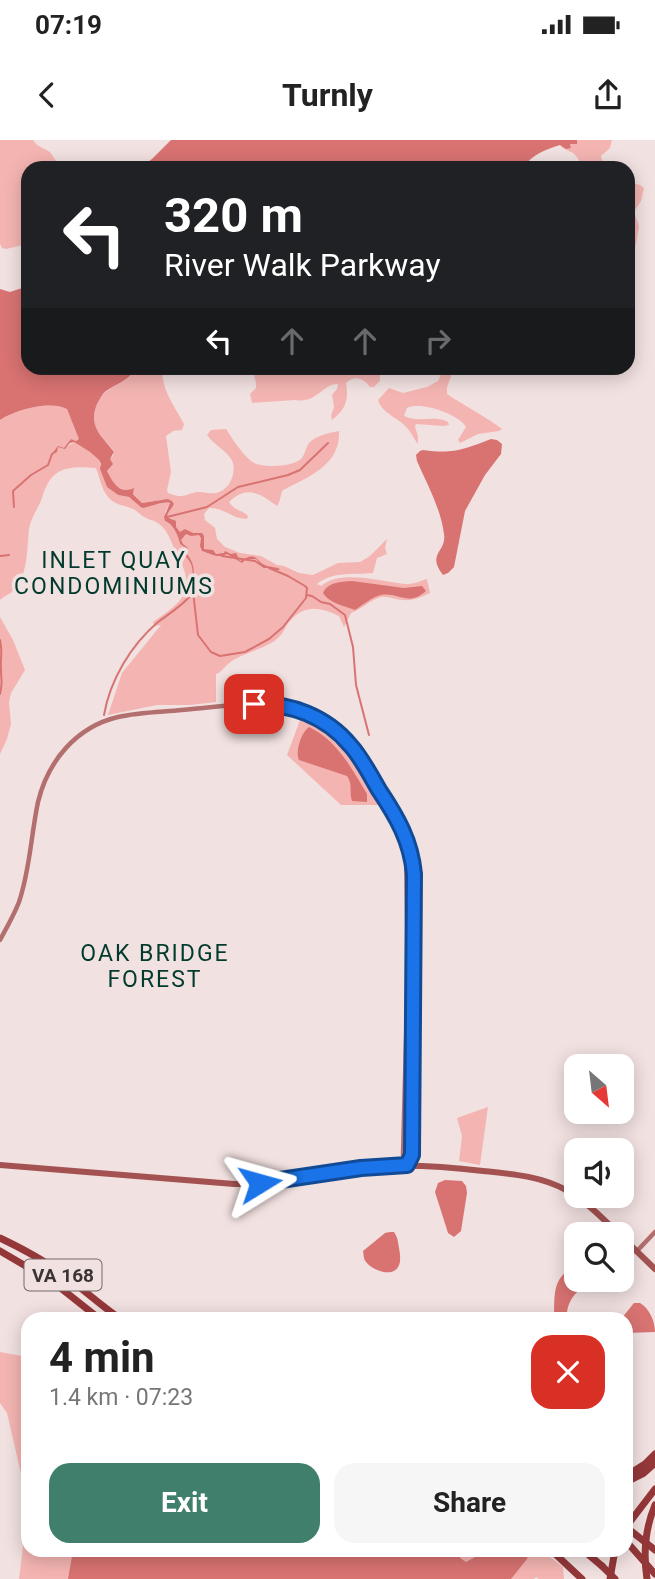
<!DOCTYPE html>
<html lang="en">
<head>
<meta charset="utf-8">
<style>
	body { margin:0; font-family:Roboto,sans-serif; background:#f6f6f6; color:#222; height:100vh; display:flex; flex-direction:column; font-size:26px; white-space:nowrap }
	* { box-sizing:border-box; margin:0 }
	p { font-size:23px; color:#767676 }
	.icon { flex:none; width:38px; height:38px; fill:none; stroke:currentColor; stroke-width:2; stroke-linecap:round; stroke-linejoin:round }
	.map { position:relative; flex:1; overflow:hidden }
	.drawer { position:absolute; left:21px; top:1172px; width:612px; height:245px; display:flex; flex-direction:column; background:#fff; border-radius:21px; box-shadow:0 4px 18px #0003 }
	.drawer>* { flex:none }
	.hud { position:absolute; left:21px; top:21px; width:614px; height:214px; border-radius:21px; box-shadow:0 4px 18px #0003; background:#202124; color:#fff; overflow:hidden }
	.needle { width:46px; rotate:152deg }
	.buttons { position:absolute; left:564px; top:914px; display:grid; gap:14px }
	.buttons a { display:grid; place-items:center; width:70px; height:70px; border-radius:14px; background:#fff; box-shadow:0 4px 18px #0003; font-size:35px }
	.pin { position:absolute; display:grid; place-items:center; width:60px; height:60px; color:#fff; margin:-30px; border-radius:14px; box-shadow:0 4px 10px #0006 }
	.me { position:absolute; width:77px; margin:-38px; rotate:82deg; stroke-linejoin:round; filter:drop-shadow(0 0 5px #0008) }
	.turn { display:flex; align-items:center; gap:24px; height:147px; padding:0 28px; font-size:32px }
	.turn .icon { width:91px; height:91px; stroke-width:2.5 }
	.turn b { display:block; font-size:49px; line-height:60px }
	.lanes { display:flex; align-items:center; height:66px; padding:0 28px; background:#0003; justify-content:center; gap:35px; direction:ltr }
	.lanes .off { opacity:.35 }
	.round { display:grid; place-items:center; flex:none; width:74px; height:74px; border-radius:21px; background:#f6f6f6 }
	.summary { display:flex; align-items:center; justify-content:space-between; height:119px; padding:0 28px }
	h1 { font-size:42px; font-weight:700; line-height:52px }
	.action { display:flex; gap:14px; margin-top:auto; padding:14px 28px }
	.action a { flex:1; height:80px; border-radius:21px; background:#407f6c; color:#fff; font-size:28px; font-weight:700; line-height:80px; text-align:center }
	.action a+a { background:#f6f6f6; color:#222 }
	.status { display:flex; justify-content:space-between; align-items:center; height:49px; padding:0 35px; background:#fff; direction:ltr }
	.status svg { height:19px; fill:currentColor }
	header { display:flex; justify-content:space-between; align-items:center; height:91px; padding:0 28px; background:#fff; font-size:32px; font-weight:700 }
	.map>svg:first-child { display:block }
	.green { fill:#f4b5b2 }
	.water { fill:#d87372 }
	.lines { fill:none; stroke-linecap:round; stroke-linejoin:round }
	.stream { stroke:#d87372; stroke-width:2 }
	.secondary { stroke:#b26f6d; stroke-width:4.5 }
	.primary { stroke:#a35251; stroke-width:6 }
	.highway { stroke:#943739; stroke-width:7 }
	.highway-bridge { stroke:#943739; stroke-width:7 }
	.route-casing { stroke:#114b97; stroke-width:18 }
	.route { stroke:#1a73e8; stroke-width:12 }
	.labels { text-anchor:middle; stroke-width:7; stroke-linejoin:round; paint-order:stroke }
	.shield { fill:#f1e1e0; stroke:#726868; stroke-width:2 }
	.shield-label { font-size:19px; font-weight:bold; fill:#3b3434 }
	.neighbourhood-label { font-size:23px; letter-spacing:2px; fill:#023b2e; stroke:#f1e1e0 }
</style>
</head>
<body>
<div class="status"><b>07:19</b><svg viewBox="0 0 49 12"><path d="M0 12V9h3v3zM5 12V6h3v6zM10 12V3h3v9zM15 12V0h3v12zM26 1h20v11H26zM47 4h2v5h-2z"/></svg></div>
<header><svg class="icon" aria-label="back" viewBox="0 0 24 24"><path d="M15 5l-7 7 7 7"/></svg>Turnly<svg class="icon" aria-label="share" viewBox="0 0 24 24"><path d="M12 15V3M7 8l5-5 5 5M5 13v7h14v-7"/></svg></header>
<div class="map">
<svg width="655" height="1439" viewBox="0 0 655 1439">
	<rect width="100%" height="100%" fill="#f1e1e0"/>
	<path class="green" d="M0,0H33L37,5L50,12L61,28H28V104L6,109L2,108L0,104Z
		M577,0H612L610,8L601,16L604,28H586C581,24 577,16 573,13C568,10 564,10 560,5L571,8L570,4H576Z
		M628,42L640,45L644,48L641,61L634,72L639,86L636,104L628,130Z
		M137,228H163C160,248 175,267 184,284L182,290L173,291L166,296L171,332L167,350L168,353C187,360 184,353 199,352C205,352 210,354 216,353C229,350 236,335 233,323C229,311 214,306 207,295L211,290L226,289C232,298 244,317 254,323C264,328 294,327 302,318C305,314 306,307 309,303C316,295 330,293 339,291C341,324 309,337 283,350C280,354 281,361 277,366C260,353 247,345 229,362C236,372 241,369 248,376L247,379C232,379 223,367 209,368L204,374L205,380L215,388L217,399L225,407L240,413L261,416L277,425L284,426L299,433L313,435L338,423L360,422L370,416L387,399L385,408L387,414L377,418L373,433C353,435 333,431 317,444L321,446C342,429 380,442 405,444C412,445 420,441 427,439L430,453C421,457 414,461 403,460C396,460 388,456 381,457C370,460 362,469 351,473L344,487L339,476C320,467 305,464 290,481C286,485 284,491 281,495C268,510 243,511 228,524C223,528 222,532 216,534V562L190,565H157L108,575L122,533L161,485L154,486L153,482C189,457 196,449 174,408C170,399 166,387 156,382C153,380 149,380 146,378C141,376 138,371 133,369C124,365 115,365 109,358C101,349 100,338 96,328C67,326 51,327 42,358C38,369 31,377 29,389C27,408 28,430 17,447C13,453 5,455 0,460V280C15,270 51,260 67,269L80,299L76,301L71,299L65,308L74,302L90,312L99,320L107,347L118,355L129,357L142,367C151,367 162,361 170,363L165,372V381C173,384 178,395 180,404L182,405L173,379L167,377C168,372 172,369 174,364L172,361L162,360L142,363L130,350C116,350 113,342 107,331V329L111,326L109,319L113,316L114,311C101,295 88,287 97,264C100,259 102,254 107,251C121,242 126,242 137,228Z
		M255,228H380V241L374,247H370C363,238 355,235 346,243C349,260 346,269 332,280L331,276L334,267L332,255L337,249L338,244C323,243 317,264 295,260L252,263L250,254L256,248C257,241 252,235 255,228Z
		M444,228H447L451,236L447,247V254C465,266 485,276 502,289L499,291L478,294L460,303L458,300L466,287C459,274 420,261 407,268L404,276C418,283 434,275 448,282L449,285L443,286L416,284L415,287L418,296V304C414,299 412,294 408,289C400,278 382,274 378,260L389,248L403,253L427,247L438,241Z
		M0,477L13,500L25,530L11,553L9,562L11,584L7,599L0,614Z
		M303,572L351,617L382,665H341L287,615Z
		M488,967L480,1025L459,1021L462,996L457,978Z
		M0,1212L28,1217V1410L542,1411L563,1427L564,1439H539L536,1437L534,1439H19L27,1374L24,1347L7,1273L0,1263Z"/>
	<path class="water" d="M171,0H577V4H570L571,8L566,9L560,5C545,10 532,14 523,28H139L152,19Z
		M28,146V228H137C126,242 120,242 106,251C102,254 100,259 97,264C88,287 101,295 114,312L110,319L113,324L107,331C113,342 119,355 134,348L133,354L142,363L168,359L172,361L174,364C172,369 168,371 167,377L176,381V387L180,392L185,389L193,393H202L204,396V409L213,410L216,414L224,413L225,411L231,414L236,413L240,421C259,410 254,422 267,426C271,427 276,427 280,429L279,430H275L269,428H264L256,419H246L242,423L227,414C217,419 212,414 202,411L200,406L201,398L199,395L191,396L186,394L181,400L183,404L188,408L186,413C199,428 190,435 197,448L192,451C191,444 195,430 190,422C188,419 185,416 183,413L186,408L180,404C178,395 173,384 165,381L164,377L170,363C162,361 151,367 142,368L129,357L118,355L107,347L100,329L101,324L99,320L90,312L74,302L70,303L65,309L58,307L57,312L50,316L58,306L64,308L71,299L76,301L79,299L67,269C50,260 15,270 0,280V149L10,152Z
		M491,299L497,300L502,304L501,314L485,335L465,371L454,427L448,433L443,435C426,413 447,412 444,394C441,369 427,344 417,321L416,315L420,311L423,310C454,314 462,310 491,299Z
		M352,441L404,448L422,446L426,451C408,467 399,452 381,455C372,457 363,465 355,470C344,466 329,463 323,453C328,442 340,442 352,441Z
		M309,587C337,600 352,629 367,654V662L352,661C349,652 353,644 347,636L299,620C295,611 301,593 309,587Z
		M445,1040L462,1041L466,1046L467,1053L461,1091L454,1097L448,1093L435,1052L438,1043Z
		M390,1092H394C398,1098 398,1102 399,1108C400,1113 401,1121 399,1125C394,1139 372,1130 366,1122C363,1118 364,1115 363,1111L385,1093Z
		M576,1126V1139L588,1140C576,1154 566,1160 567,1179H554C555,1156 551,1137 576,1126Z
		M634,1163H640C649,1168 655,1181 655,1192L627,1193L626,1180L621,1179Z
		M464,1411L460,1418L466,1422L486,1411H529L527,1419L511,1439H68L73,1411Z"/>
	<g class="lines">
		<path class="stream" d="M14,367L13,351L31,335L48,325L52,314
			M167,377L207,367L238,347L288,335L300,330L328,303
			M0,416L9,415
			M222,416L255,421L264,427
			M193,451L198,495L211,512L220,516L245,512L269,499L283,487L306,458L307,448L305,446L288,436L269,428
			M307,455L312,456L321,462L330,464L345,475L353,507L356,545L369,595
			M0,500C3,513 0,518 1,530C1,541 3,542 0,554
			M104,575C110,540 131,505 158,482C170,473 182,466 192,454"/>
		<path class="secondary" d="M306,575L336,596L353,616L395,685L406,716L408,827L403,1015L407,1025
			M0,800C7,787 14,775 19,762C30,730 31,695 38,662C48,621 76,587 118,577C139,572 161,572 182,570C208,568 235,564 262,563C330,567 349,601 382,654C395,674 407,693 412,716C417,745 414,778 414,807C414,876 413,946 412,1015L407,1025
			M637,1111L655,1092"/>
		<path class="primary" d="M0,1025L234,1044C277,1044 319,1034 361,1028C402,1023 442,1026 483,1031C512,1034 540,1036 566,1050C586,1061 602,1078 619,1094
			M621,1096L655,1129"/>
		<path class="highway" d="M0,1098C21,1108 42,1119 61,1133C82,1148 100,1165 122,1180
			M0,1111L53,1142L101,1180
			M626,1336L645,1324L655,1314
			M626,1342L644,1333L655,1323
			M626,1387L655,1349
			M551,1410L582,1439
			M583,1410L602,1426
			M610,1439L615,1410
			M647,1439C643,1413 645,1389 655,1365"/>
		<path class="highway-bridge" d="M626,1387L655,1410
			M626,1401L655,1434
			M602,1426L615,1439"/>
	</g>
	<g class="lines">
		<defs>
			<path id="route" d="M254,564C290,563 326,576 350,605C362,618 370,635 379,650C397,677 411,701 414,734L412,1015L407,1025L361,1028L260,1043"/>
		</defs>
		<use href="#route" class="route-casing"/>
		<use href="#route" class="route"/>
	</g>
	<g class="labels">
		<rect class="shield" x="24.5" y="1119.5" width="77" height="31" rx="5"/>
		<g class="shield-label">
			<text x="63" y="1142">VA 168</text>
		</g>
		<g class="neighbourhood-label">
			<text x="114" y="428">INLET QUAY<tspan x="114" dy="26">CONDOMINIUMS</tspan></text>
			<text x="155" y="821">OAK BRIDGE<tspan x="155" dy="26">FOREST</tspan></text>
		</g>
	</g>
</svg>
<div class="buttons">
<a><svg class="needle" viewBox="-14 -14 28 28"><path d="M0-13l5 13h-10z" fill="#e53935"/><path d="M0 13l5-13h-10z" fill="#767676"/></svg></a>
<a><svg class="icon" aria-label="sound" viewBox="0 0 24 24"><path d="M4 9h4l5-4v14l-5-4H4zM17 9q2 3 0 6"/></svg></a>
<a><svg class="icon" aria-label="search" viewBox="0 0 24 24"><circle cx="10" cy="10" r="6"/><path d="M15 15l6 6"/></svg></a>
</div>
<div class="pin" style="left:254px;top:564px;background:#d93025"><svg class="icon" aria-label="arrive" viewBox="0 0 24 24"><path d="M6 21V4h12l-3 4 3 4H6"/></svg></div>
<svg class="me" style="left:260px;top:1043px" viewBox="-20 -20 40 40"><path d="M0-17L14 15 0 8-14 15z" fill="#1a73e8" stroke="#fff" stroke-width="4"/></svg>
<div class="hud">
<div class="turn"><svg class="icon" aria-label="left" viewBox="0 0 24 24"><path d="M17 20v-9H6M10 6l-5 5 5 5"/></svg><div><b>320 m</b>River Walk Parkway</div></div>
<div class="lanes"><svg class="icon" aria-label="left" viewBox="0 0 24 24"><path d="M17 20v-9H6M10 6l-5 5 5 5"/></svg><svg class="icon off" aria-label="ahead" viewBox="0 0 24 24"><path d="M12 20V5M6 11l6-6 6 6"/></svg><svg class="icon off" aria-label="ahead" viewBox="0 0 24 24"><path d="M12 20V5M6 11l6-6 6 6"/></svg><svg class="icon off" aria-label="right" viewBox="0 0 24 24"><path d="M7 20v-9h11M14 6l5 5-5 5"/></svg></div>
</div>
<section class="drawer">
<div class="summary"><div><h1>4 min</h1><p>1.4 km · 07:23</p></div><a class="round" style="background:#d93025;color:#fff"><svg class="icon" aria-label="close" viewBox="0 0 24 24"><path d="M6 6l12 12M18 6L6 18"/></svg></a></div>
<div class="action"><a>Exit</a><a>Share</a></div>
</section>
</div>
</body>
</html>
